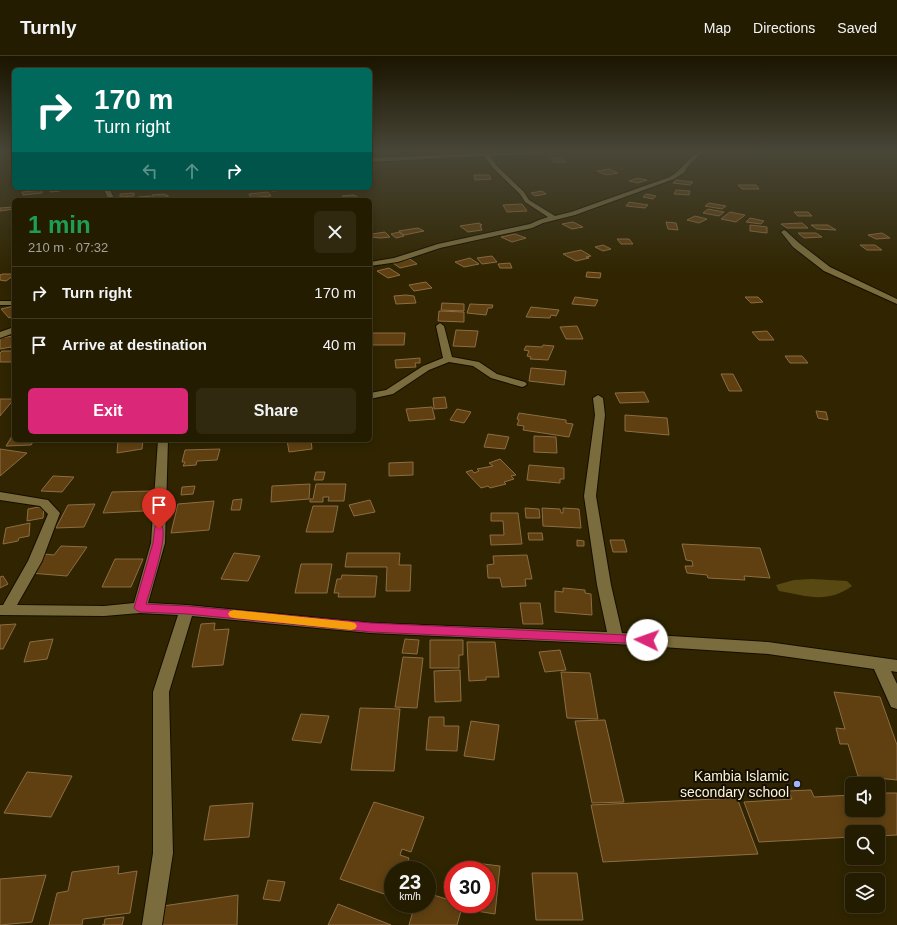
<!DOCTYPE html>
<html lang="en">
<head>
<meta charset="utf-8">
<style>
	body { margin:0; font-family:Arial,sans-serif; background:#30290f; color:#f1f3f6; height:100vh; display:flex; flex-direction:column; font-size:15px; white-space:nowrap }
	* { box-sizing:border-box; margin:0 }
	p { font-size:13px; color:#a3a199 }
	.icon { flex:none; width:22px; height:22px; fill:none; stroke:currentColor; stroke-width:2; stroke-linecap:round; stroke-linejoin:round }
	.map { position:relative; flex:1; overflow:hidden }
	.details { position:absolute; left:12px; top:142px; width:360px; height:244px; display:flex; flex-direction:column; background:#241c00; border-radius:6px; box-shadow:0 2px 10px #0003,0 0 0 1px #413a22 }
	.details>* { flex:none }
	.top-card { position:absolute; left:12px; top:12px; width:360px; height:122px; border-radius:6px; box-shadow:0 2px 10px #0003,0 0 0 1px #413a22; background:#00695c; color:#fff; overflow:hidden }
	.fabs { position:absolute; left:845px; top:721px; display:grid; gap:8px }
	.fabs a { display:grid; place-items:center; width:40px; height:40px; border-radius:6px; background:#241c00; box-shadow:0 2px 10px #0003,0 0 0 1px #413a22; font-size:20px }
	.speed { position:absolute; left:384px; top:805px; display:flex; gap:8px; font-size:20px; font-weight:700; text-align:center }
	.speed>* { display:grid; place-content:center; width:52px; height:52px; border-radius:50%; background:#241c00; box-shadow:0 2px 10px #0003,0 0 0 1px #413a22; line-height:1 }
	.speed small { font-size:10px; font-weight:400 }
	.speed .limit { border:6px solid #d22; background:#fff; color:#111 }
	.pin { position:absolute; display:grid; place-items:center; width:34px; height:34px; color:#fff; margin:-41px -17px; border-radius:50% 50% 50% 0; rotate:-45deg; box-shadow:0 0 4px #0007 }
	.pin .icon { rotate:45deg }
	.me { position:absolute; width:44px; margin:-22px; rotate:273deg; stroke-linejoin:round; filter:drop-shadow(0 0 3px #0008) }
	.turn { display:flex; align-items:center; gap:14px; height:84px; padding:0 16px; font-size:18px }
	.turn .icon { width:52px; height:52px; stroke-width:2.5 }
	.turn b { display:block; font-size:28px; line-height:34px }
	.lanes { display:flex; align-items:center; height:38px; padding:0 16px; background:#0003; justify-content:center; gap:20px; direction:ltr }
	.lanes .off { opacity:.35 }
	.round { display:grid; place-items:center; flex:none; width:42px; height:42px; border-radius:6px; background:#30290f }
	.head { display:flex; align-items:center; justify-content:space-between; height:68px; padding:0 16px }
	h1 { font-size:24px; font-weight:700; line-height:30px; color:#1e9e55 }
	.action { display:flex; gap:8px; margin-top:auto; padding:8px 16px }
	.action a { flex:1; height:46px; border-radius:6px; background:#db2777; color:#fff; font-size:16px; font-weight:700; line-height:46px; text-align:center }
	.action a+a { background:#30290f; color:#f1f3f6 }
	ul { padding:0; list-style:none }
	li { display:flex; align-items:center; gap:12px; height:52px; padding:0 16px; border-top:1px solid #413a22 }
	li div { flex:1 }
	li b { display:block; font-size:15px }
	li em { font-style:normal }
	header { display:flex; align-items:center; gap:24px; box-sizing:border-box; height:56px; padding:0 20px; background:#241c00; border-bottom:1px solid #413a22 }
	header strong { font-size:19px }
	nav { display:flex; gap:22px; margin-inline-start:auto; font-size:14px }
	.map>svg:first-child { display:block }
	.green { fill:#584912 }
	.building { fill:#604011; stroke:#8c6d44 }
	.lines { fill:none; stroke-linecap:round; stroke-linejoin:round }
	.street-casing { stroke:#150e00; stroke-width:2 }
	.street { fill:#7a6c3c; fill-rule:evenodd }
	.route { fill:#db2777; stroke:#8e194d }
	.slow { fill:#f59e0b }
	.poi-dot { fill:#a1b3fd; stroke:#140f00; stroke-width:1.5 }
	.labels { text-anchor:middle; stroke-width:4; stroke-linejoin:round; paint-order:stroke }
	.near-poi-label { font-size:14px; fill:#fcf5db; stroke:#140f00; text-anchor:end }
</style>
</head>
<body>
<header>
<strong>Turnly</strong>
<nav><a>Map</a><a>Directions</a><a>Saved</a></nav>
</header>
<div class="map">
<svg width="897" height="869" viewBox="0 0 897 869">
	<rect width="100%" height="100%" fill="#302500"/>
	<path class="green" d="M812,523L847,525L852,530C827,548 807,540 779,535L776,529L794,524Z"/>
	<path class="building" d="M551,102H562L565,106H554Z
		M609,113L618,117L606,119L597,115Z
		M474,119H489L491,123L475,124Z
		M637,122L647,124L638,127L629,125Z
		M676,124L693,126L690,129L673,127Z
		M738,129H756L759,133H742Z
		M50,132H60V135L50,136Z
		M271,132H295L296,133L272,135Z
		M42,134V137L23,139L22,136Z
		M676,134L690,135L689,139L674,138Z
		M542,135L546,138L535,140L531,137Z
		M268,136L271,140L251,142L249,138Z
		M134,137V140L120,141V138Z
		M165,138V140L168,139V143L152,144V139Z
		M646,138L656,140L653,143L643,141Z
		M354,139L360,143L346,144L342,140Z
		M150,140V144H138V141Z
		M629,146L648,149L645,152L626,150Z
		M709,147L726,150L722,153L705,150Z
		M522,148L527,155L507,156L503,149Z
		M14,151V153L0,155V152Z
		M708,153L724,156L719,160L703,157Z
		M730,156L745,159L736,166L721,163Z
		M794,156H808L812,160H798Z
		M695,160L707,163L699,167L687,164Z
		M750,162L764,165L761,168L746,166Z
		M573,166L583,171L572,173L562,168Z
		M666,166L676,167L678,174L668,173Z
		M479,167L482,169H480L482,174L468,176L460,170Z
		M802,167L808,172H787L781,168Z
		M750,169L767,171V177L750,175Z
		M811,169H828L836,174L817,173Z
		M418,172L424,175L404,179L399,175Z
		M385,176L390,181L381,182L370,181V179H373L372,178Z
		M399,176L404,180L396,182L391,178Z
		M798,177H816L822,181L804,182Z
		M882,177L890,182L876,183L868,179Z
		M515,178L526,182L512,186L501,181Z
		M617,183H629L633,188H621Z
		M603,189L611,193L603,195L595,191Z
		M860,189H875L882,194H867Z
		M581,194L591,200L586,201L589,202L576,205L563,198Z
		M492,200L497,206L482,208L477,202Z
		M470,202L479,208L464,211L455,206Z
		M410,203L417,208L400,212L393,207Z
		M510,207L512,212H500L498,208Z
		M389,212L400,219L388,222L377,215Z
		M587,216L601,217L600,222L586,221Z
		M3,218H14V219L6,225L0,224V219Z
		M426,226L432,232L414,235L409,229Z
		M406,239L414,240L416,247L396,248L394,240Z
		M575,241L598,244L595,250L572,248Z
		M745,241H758L763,246L751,247Z
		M442,247L464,248V255L441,254Z
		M470,248L493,249L492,252H488L486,259L467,257Z
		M14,250V260L9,262L1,253Z
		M531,251L559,254L556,260L551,259L550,262L526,261Z
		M439,255L464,256V266L438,265Z
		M577,270L583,283H566L560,271Z
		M456,274L478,275L475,291L453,290Z
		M767,275L774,284H759L752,276Z
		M370,277H405L404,289H370Z
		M13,280L11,291L0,293V282Z
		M543,289L554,290L548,304L530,303L531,301L527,300L529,295L524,294L526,290L542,291Z
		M2,295H14V302L11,306H0V297Z
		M785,300H802L808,307H790Z
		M420,302V307H415L416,311L396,312L395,304Z
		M531,312L566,315L564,329L529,325Z
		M721,318H733L742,335H729Z
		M644,336L649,346L620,347L615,337Z
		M445,341L447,352L434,353L433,342Z
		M0,343H14L0,360Z
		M432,351L435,363L409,365L406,353Z
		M457,353L471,356L464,367L450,364Z
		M816,355L826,356L828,364L818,362Z
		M519,357L566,364V367L573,368L569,381L523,374L524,370L517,369L519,364L517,363Z
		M625,359L667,362L669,379L625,375Z
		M14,377V384H34L31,389L6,390Z
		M488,378L509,381L505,393L484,391Z
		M534,380L556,381L557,397L534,396Z
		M126,384H143L142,393L117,397L118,385Z
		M287,384H311L312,393L289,396Z
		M0,393L27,397L0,420Z
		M220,393L217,404L197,405L196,409L183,410L185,406H182L185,394Z
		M500,403L516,419L511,420L514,423L504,426L506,428L490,432L488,430L481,432L466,416L472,414L474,417L479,415L477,413L493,410L489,407Z
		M413,406V419L389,420V407Z
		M529,409L564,412V423H560V427L527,424Z
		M316,416H325L323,424H314Z
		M53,420L74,421L62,436L41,435Z
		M310,428L309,443L271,446L272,430Z
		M316,428H346L344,445H328L329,441H323V446H310V443H313Z
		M195,430L193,438L181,439L182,431Z
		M152,435L144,455L103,457L112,436Z
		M242,443L240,454H231L233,444Z
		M370,444L375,456L354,460L349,449Z
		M214,445L209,474L171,477L178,448Z
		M95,448L84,471L56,472L68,449Z
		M44,450L43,462L27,465L28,453Z
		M313,450H338L333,476H306Z
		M525,452L539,453L540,462H526Z
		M542,452L560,453L561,457H563V452L579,453L581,472L543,470Z
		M491,457H518L522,488L491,489L490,479H504L503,465H491Z
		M30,467L29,480L19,482L18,485L3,488L6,472Z
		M528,477H542L543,484H529Z
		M577,484L584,485V490H577Z
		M610,484H624L627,496H613Z
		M682,488L760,492L770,522L744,520L745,524L708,522L707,519L687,517L685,510H693L692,505L686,504Z
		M61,490L87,491L67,520L30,517L44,498L54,499Z
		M234,497L260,500L248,525L221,523Z
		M347,497H400L399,509H411L410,535H386L387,511H345Z
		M527,499L532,523H525L526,530L502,531L500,522H488L487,509L494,508L493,500Z
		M115,503H143L131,531H102Z
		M301,508H332L327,537H295Z
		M342,519L377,520L375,541H338L339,537H334L337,523H341Z
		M3,520L8,528L0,532V521Z
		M563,532L585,534V537L591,538L592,559L555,556V535L563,536Z
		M520,547H540L543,568H523Z
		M215,567L214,574L229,573L223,609L192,611L201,568Z
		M16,568L3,593H0V569Z
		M53,583L47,603L24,606L30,586Z
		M405,583L419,584L417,598L402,597Z
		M430,584H463V599H459V612H430Z
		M467,586H495L499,621H486V624L469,625Z
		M560,594L566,614L545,616L539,596Z
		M403,601L423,602L417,652L395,651Z
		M460,614L461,645L435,646L434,615Z
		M561,616L590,617L598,663L567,662Z
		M834,636L880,641L897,689V724L858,720L848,688H840L836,672L845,673Z
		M360,652L400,653L394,715L351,714Z
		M301,658L329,660L321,687L292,684Z
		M429,661H444V670H459L457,695L426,694Z
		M605,664L624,746L592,747L575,665Z
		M471,665L499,669L494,704L464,700Z
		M27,716L72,720L51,761L4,757Z
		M811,734L814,741L852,739V754H878V737H897V779L878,780V776H852V781L759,786L744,746L792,743L788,735Z
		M737,742L758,798L603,806L591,749Z
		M374,746L424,761L411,796L402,793L400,799L409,802L405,814H393V841L340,823Z
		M253,747L249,781L204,784L210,750Z
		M475,807L500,810L495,858L470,854V848H487V814H474Z
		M119,810L118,818L137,815L130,857L83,863L82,869H49L57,837L68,835L72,816Z
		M532,817H577L583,864H536Z
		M46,819L32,866L0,869V823Z
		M268,824L285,826L280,845L263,843Z
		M427,837L453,845V848H463L457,869H409L415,848H427Z
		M238,839L237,869H161L163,850Z
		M338,848L391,869H328Z
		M124,861L122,869H102H104L105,863Z"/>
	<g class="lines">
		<defs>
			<path id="street" d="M482,96L487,97L546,96L544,98L490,100L497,110L524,136L529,144L555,160L571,156L670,121C681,114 687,104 697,96H703L688,110L685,116L674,123L575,159L543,167L532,172L440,192L398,206L370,210V206L394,202L438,188L530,168L539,164L548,161L525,146L520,138L493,112L484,100L370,106V102L482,97Z
				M667,96H674L671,98Z
				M103,132H109L115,144H109Z
				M784,174L786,175L799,187L830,211L897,243V248L824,215L793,191L781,176Z
				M0,245H14V249H0Z
				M440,267L444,270L452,301L479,306L497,318L525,326L527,328L525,330L522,331L491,322L473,310L449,306L429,314L393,338L370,343V337L386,334L423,310L443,302L436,270Z
				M14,271V277L0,282V276Z
				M598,339L603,342L605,359L596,440L611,529L622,577L768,586L897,604V616L891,615L897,628V653L891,651L874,613L768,598L616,588L371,577L192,560L169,636L173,797L162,869H142L153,797V636L178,559L140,557L104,560L0,559V549H3L28,505L48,458L40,450L0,444V436L48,444L60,457L42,505L17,549L104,550L134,547L151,487L158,384H168L165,487L148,547L187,549L371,567L607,576L597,529L584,440L595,359L593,342Z"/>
		</defs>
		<use href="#street" class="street-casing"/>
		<use href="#street" class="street"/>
	</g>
	<linearGradient id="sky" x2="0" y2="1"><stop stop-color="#1a1400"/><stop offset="0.44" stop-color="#484637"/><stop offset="1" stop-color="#484637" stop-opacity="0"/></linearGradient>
	<rect width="897" height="217" fill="url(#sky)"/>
	<path class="route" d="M155,470H162C168,481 150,534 146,548L187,550L371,567L647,580L651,581L652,584L651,587L647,588L371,576L187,558L140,556L136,554L134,552L153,487Z"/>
	<path class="slow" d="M234,554L351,566L355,567L357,570L355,573L351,574L234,562L230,561L228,558L230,555Z"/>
	<circle class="poi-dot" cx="797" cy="728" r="4"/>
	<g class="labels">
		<g class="near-poi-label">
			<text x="789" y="725">Kambia Islamic<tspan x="789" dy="16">secondary school</tspan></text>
		</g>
	</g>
</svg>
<div class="fabs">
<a><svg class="icon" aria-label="sound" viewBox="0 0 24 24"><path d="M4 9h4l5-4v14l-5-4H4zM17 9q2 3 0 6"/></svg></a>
<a><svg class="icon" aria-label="search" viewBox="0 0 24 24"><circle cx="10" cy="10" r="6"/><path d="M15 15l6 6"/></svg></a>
<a><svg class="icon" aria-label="layers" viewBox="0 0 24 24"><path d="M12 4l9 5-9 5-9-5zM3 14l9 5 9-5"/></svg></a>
</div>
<div class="speed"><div>23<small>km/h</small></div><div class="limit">30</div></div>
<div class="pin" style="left:159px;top:473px;background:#d93025"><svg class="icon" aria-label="arrive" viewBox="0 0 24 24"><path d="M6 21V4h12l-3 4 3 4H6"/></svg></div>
<svg class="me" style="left:647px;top:584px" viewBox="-20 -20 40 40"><circle r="19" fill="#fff"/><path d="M0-13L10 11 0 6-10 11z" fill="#db2777"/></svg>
<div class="top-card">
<div class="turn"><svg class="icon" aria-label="right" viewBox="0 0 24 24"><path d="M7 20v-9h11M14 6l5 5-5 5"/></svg><div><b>170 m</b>Turn right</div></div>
<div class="lanes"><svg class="icon off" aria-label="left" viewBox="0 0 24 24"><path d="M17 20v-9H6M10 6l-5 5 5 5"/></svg><svg class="icon off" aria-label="ahead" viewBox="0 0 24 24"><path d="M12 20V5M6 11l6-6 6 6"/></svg><svg class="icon" aria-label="right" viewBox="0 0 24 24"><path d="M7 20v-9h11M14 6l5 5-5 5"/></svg></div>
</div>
<section class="details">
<div class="head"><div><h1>1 min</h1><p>210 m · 07:32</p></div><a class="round"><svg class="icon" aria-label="close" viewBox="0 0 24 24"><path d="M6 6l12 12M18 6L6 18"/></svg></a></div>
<ul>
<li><svg class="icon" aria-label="right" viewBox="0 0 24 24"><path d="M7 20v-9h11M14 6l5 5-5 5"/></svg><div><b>Turn right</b></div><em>170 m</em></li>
<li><svg class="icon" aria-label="arrive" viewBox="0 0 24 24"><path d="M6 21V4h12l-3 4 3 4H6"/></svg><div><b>Arrive at destination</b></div><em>40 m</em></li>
</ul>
<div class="action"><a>Exit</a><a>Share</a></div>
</section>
</div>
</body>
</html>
